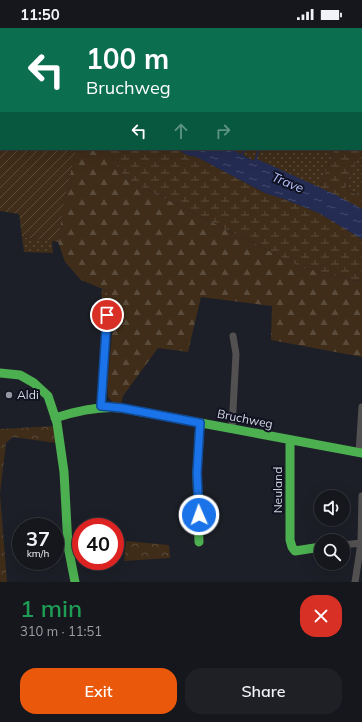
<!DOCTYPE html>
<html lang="en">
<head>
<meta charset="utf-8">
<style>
	body { margin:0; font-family:Mulish,sans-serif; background:#1e2026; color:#f1f3f6; height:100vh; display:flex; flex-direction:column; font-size:15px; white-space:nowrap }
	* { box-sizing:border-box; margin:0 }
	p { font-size:13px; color:#9d9fa4 }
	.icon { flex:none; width:22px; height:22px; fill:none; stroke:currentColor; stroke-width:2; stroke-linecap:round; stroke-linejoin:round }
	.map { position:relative; height:554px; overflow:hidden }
	.details { display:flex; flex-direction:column; background:#15171d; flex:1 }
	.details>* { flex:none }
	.hud { position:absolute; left:0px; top:0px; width:362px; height:122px; box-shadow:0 4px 16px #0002,0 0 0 1px #34363b; background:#0b6e4f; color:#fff; overflow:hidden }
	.controls { position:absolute; left:314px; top:462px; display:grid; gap:8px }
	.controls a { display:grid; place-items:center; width:36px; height:36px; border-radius:50%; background:#15171d; box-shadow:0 4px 16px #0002,0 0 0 1px #34363b; font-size:20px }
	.speed { position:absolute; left:12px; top:490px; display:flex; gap:8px; font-size:20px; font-weight:700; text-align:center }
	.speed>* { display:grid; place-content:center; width:52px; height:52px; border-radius:50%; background:#15171d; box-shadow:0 4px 16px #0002,0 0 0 1px #34363b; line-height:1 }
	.speed small { font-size:10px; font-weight:400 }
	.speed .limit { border:6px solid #d22; background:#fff; color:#111 }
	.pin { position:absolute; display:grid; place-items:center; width:34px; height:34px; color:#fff; margin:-17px; border:2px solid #fff; border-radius:50%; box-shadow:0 1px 4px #0007 }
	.me { position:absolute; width:44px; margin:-22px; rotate:358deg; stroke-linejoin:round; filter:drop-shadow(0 0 3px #0008) }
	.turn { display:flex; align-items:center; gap:14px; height:84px; padding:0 20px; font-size:18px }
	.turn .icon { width:52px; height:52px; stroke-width:2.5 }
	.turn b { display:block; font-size:28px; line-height:34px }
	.lanes { display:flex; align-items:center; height:38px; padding:0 20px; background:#0003; justify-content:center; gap:20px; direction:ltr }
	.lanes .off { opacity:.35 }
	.round { display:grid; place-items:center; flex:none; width:42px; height:42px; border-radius:16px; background:#1e2026 }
	.head { display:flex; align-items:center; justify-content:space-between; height:68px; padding:0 20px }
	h1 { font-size:24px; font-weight:600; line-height:30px; color:#1e9e55 }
	.cta { display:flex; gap:8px; margin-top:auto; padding:8px 20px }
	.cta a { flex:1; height:46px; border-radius:16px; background:#ea580c; color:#fff; font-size:16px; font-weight:600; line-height:46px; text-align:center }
	.cta a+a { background:#1e2026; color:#f1f3f6 }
	.status { display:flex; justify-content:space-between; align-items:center; height:28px; padding:0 20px; background:#15171d; direction:ltr }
	.status svg { height:11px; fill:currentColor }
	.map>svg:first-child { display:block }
	.grass { fill:url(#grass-dots) }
	.forest { fill:url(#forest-firs) }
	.wetland { fill:url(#wetland-marsh) }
	.park { fill:url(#park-crowns) }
	.garden { fill:url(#garden-furrows) }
	.water { fill:url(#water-ripples) }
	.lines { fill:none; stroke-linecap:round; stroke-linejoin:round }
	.stream { stroke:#252c53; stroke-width:2 }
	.street { stroke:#525050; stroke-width:7 }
	.fast { stroke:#4caf50; stroke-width:9 }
	.route-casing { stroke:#114b97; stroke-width:10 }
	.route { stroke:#1a73e8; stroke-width:7 }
	.poi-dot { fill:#9497a1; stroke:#101221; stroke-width:1.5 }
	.labels { text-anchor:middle; stroke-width:4; stroke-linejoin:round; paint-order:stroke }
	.poi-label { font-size:12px; fill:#d5d8e3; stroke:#101221; text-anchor:start }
	.street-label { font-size:12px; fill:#d5d8e3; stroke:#101221 }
	.water-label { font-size:13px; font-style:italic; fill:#b5c2fd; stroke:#101221 }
</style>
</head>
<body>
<div class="status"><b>11:50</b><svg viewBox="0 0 49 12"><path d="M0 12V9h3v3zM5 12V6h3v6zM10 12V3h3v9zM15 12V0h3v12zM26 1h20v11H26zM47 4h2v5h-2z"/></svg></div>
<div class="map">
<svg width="362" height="554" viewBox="0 0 362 554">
	<defs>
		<pattern id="grass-dots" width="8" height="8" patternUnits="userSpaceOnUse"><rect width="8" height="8" fill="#3f2d19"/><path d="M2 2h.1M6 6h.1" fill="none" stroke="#5a4b3a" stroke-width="1.8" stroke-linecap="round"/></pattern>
		<pattern id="forest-firs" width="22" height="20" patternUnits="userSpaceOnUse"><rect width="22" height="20" fill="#3f2d19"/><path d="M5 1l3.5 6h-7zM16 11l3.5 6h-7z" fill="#5a4b3a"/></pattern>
		<pattern id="wetland-marsh" width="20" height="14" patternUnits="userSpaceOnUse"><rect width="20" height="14" fill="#3f2d19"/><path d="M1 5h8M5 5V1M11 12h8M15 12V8" fill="none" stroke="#5a4b3a"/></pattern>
		<pattern id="park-crowns" width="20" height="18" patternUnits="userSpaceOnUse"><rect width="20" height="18" fill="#3f2d19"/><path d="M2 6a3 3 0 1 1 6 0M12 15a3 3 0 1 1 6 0" fill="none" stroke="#5a4b3a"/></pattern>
		<pattern id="garden-furrows" width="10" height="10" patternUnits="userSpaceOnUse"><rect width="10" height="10" fill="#3f2d19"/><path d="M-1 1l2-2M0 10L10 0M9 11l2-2" fill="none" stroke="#5a4b3a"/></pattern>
		<pattern id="water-ripples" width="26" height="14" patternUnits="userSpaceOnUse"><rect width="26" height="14" fill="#252c53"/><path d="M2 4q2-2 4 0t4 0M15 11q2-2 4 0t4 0" fill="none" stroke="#444a6c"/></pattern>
	</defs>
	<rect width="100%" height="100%" fill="#1c1f27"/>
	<path class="grass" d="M103,0H195L196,1H104Z
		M362,117V158L358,167L345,160Z
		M231,121H335L319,160L257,132L254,133Z
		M22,209L52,213L53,225L24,224Z
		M103,261L111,266L110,275H104L101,265Z"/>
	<path class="forest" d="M76,121L107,122L126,151L301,239L353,252L362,253V329L271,312L272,278L201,269L188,324L158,320L123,368L121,376L113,375L108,369L107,357L115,276L110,275L111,266L105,262L81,252L65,234L58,214L63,177Z"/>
	<path class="wetland" d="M0,0H76L77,1H1V28Z
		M106,121H177L187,127L197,129L265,165L284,171L319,185L362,211V253L353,252L301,239L126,151Z
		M335,121H361L345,160L357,167L362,158V181L319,160Z"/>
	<path class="park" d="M55,398L56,415L13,409L6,415L0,466L7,554H0V401Z
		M126,513L169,517L170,530L124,533Z"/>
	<path class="garden" d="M0,39L1,121H76L64,174L58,214L22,209L19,186L0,183Z"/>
	<path class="water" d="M177,121H231L254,133L257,131L334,166L362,181V211L319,185L284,171L265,165L197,129L187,127Z"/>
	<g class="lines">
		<path class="stream" d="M126,1L127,0
			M242,126L245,121
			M255,133L259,121"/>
		<path class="street" d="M101,379L107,287
			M232,400L236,326L233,308
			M359,425L362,379
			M343,517L361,515
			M355,554L361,515L362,468"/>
		<path class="fast" d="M0,345L20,347L34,355L48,368L57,395L64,444L68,518L75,554
			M55,390C77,383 98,378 121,380L362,425
			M290,412V512L292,519L295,523L321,519
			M199,514L197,445L200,395"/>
	</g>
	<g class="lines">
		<defs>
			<path id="route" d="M107,287L101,378L122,380L200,395L197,445L199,487"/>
		</defs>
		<use href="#route" class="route-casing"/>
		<use href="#route" class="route"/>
	</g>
	<circle class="poi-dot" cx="9" cy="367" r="4"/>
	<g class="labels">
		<g class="poi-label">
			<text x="17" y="371">Aldi</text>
		</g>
		<g class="street-label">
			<text transform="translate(245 391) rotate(11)" y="4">Bruchweg</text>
			<text transform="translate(278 462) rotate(-90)" y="4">Neuland</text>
		</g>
		<g class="water-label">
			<text transform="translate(288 154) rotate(23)" y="5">Trave</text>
		</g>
	</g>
</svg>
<div class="controls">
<a><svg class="icon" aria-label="sound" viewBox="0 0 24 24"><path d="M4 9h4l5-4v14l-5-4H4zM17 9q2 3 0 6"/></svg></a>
<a><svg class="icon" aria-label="search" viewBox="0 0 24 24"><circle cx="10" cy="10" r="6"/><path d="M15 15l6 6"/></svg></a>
</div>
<div class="speed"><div>37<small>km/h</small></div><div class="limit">40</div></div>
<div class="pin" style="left:107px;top:287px;background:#d93025"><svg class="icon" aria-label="arrive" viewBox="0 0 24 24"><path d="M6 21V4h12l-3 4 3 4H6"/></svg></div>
<svg class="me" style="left:199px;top:487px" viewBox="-20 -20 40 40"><circle r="17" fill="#1a73e8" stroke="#fff" stroke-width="3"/><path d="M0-11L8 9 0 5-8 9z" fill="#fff"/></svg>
<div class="hud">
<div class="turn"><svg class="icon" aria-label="left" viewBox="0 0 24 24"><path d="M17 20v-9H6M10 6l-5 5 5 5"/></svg><div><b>100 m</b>Bruchweg</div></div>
<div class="lanes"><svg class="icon" aria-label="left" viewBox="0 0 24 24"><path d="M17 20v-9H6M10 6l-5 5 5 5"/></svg><svg class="icon off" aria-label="ahead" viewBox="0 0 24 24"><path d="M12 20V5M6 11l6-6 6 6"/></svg><svg class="icon off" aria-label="right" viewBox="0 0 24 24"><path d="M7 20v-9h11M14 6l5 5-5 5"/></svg></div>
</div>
</div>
<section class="details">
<div class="head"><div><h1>1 min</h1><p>310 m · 11:51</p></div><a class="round" style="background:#d93025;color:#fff"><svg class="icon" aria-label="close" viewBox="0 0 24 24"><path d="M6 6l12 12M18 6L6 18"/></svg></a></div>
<div class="cta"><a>Exit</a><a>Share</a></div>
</section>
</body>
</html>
